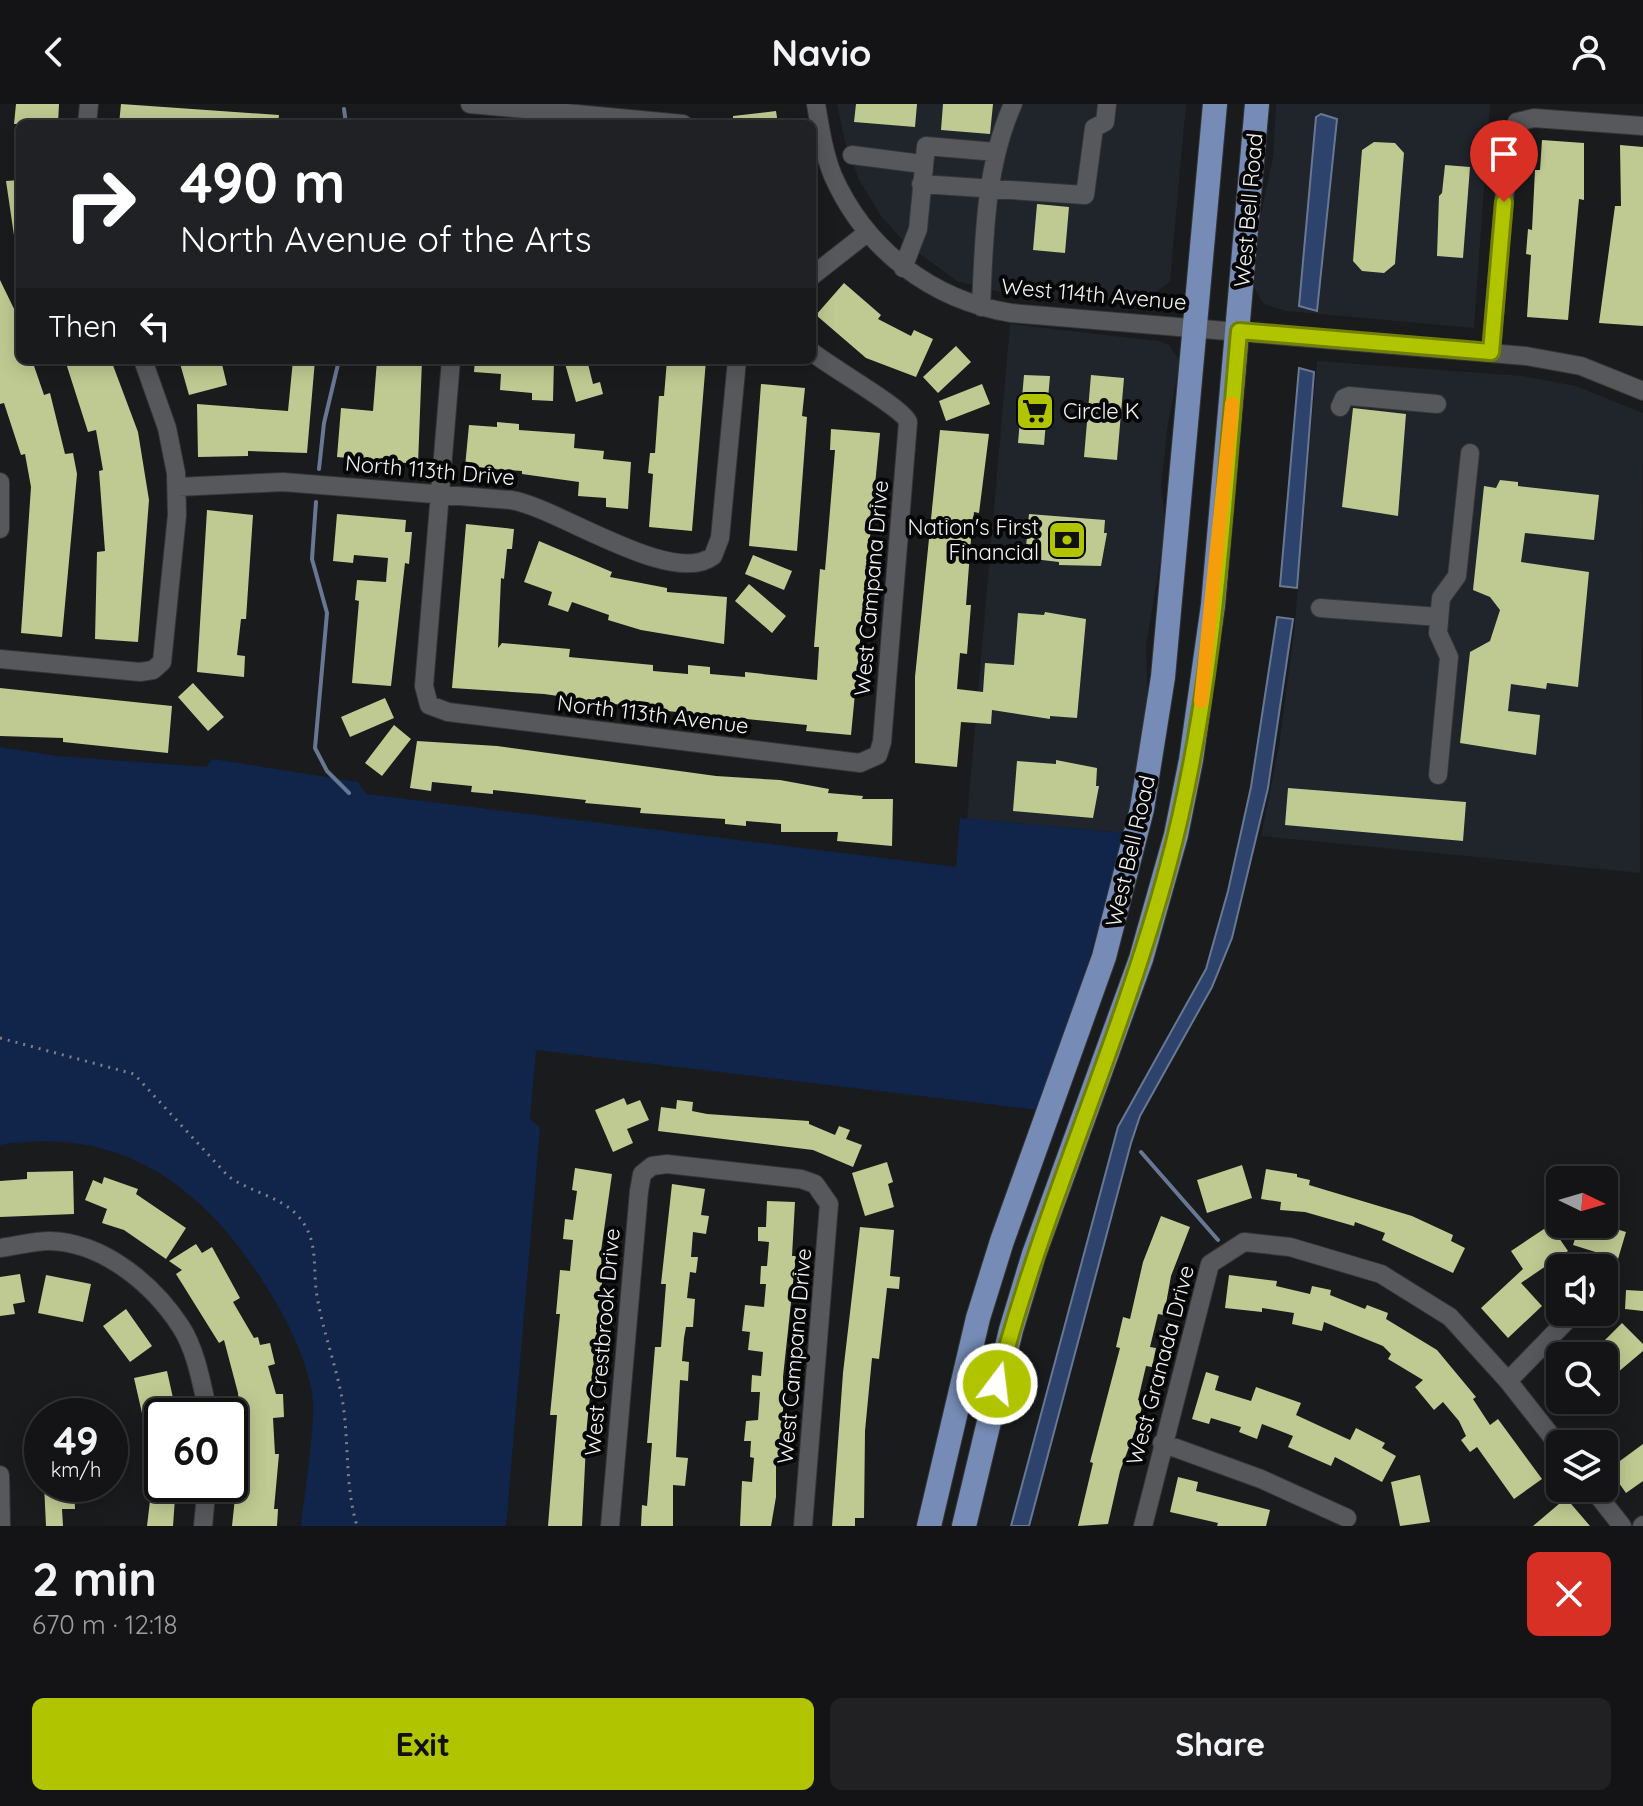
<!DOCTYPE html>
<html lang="en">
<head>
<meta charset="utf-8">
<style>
	body { margin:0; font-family:Quicksand,sans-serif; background:#212123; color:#f1f3f6; height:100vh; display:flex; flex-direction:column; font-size:30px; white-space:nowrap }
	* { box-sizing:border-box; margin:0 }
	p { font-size:26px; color:#9d9ea1 }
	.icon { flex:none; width:44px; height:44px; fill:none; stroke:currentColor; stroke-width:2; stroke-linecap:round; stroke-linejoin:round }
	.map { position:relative; height:1422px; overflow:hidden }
	.side { display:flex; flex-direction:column; background:#141416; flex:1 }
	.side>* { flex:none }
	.banner { position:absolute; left:16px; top:16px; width:800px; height:244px; border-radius:12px; box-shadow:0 4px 20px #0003,0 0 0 2px #333335; background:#202124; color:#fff; overflow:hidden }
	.needle { width:52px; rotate:95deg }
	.fabs { position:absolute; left:1546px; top:1062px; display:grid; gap:16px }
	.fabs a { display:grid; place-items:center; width:72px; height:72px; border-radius:12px; background:#141416; box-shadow:0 4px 20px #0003,0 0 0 2px #333335; font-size:40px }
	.speed { position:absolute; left:24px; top:1294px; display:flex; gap:16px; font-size:40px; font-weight:700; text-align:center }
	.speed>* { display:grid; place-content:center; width:104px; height:104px; border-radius:50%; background:#141416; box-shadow:0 4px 20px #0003,0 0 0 2px #333335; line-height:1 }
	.speed small { font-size:20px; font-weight:400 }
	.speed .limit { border:4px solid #111; border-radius:12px; background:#fff; color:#111 }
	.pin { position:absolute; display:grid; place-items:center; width:68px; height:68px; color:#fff; margin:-82px -34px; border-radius:50% 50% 50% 0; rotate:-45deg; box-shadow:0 0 8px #0007 }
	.pin .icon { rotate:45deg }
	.me { position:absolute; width:88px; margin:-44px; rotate:15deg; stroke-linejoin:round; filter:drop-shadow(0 0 6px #0008) }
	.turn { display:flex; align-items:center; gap:28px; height:168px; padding:0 32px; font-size:36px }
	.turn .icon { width:104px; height:104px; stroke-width:2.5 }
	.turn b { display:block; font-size:56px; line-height:68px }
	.then { display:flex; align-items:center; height:76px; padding:0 32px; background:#0003; gap:16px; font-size:30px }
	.round { display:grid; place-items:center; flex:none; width:84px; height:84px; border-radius:12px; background:#212123 }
	.summary { display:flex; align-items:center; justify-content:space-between; height:136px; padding:0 32px }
	h1 { font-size:48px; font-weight:700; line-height:60px }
	.cta { display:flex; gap:16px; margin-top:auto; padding:16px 32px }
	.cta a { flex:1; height:92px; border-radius:12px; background:#b0c500; color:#111; font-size:32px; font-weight:700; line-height:92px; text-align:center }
	.cta a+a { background:#212123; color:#f1f3f6 }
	header { display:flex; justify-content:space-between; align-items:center; height:104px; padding:0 32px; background:#141416; font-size:36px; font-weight:700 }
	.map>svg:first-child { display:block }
	.built { fill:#20242b }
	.green { fill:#11244a }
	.water { fill:#2d436b; stroke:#687894; stroke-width:2 }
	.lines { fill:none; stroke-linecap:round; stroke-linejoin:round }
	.stream { stroke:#687894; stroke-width:4 }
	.building { fill:#bfca92 }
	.minor-casing { stroke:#343536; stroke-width:20 }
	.major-casing { stroke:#343536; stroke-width:26 }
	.path { stroke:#808182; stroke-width:3; stroke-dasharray:2 6; stroke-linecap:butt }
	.minor { stroke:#57585b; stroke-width:18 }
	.major { stroke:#768cb6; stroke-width:24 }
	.route-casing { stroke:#728000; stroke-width:20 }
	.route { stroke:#b0c500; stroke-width:14 }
	.slow { stroke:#f59e0b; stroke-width:14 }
	.labels { text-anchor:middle; stroke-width:8; stroke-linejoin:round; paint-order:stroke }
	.street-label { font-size:22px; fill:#f2f3f4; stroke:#060607 }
	.poi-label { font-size:22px; fill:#f2f3f4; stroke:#060607; text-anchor:start }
</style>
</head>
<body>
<header><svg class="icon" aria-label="back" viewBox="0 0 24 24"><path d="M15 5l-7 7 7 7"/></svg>Navio<svg class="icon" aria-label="person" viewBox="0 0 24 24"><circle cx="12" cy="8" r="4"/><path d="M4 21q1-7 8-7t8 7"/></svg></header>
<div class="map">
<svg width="1643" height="1422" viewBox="0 0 1643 1422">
	<rect width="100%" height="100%" fill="#1a1b1d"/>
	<path class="built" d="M837,0H1186L1170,178L1142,198L1019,193L957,177L906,140L881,112L859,76L845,38Z
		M1276,0H1490L1474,224L1286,207L1264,200L1254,184L1260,114L1273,53Z
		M1010,220L1159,237L1169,241L1180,257L1168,320L1161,382L1166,423L1146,542L1148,601L1125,729L967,715Z
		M1317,257L1522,272L1576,282L1643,309L1640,769L1261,732L1279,642L1294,529Z"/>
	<path class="green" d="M0,643L57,652L206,663L213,655L358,678L366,690L956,763L960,714L1125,729L1091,849L1038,1006L536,946L530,1015L540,1023L506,1422H301C304,1392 317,1314 312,1288C305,1251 286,1214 266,1182C204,1083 122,1021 0,1041Z"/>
	<path class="water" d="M1321,10L1337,15L1317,207L1299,202L1316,13Z
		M1299,264L1314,268L1297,484L1280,482Z
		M1277,513L1293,515L1268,684L1232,834L1212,883L1140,1012L1131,1039L1029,1422H1011L1118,1023L1206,865L1228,787L1251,683Z"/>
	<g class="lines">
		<path class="stream" d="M344,5L346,20
			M319,365L324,319L339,256
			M316,398L312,455L327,509L315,644L327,667L349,689
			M1141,1048L1218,1136"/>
	</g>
	<path class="building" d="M16,0H59L58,20H14Z
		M121,0L279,11L278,20H119Z
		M856,0H917L915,23L854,18Z
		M943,0H993L990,30L941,26Z
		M776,7L778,20H733V12Z
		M1542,36L1584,39V96L1579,95L1568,216L1527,213L1531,151L1526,150L1528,125L1532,126L1535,66H1540Z
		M1374,38L1395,39L1404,49L1395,160L1384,169L1362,167L1353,157L1362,46Z
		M1620,41L1643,43V222L1599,219L1615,102H1621Z
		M1445,61L1470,63L1463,154L1437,152L1439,92L1442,89Z
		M20,76V137L15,138L6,77Z
		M1037,100L1069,103L1065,149L1033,146Z
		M0,176L17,211L20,210V256H32L44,291L50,289L65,350L73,349L77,370L62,533L21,529L31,383L25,350L21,351L4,299L0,300Z
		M844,179L881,211L878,215L911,232L914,226L933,235L916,273L866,254L816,211Z
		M956,242L971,258L938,289L923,273Z
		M65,256H111L138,328L149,396L138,538L95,535L97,448L105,447L99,367L103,366L96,326L88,328Z
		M179,256H221L227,281L189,291Z
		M293,256H315L307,349L248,347V352L198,353L197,300L288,307Z
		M377,256H422L418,360L337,353L341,304L373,307Z
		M475,256H554L553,297L532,296V289L500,286L501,270L474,268Z
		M564,256H587L593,280L600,278L603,290L576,298Z
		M667,256H706L692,427L649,423L653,370L648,369L650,349H655L659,292H664Z
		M1024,271L1050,272L1044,341L1018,339Z
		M1091,271L1124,274L1117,356L1084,353Z
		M761,280L805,284L802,312L807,313L797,447L749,442Z
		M982,280L990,300L946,317L939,297Z
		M1353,304L1406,310L1398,412L1342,403Z
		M497,318L519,320V326L575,330L574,344L604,347L603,355L631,358L628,405L606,403V394L578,392L579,378L522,370V367L465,363L469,321L497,323Z
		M831,325L880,329L851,631L806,627L807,621L657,606L544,590L452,584L466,420L514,425L512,445H507L504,475L501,474L498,544L502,539L570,545L569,553L653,561V567L688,570V561L710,563V570L745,573V568L817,576L819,543H814L820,465L825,466L828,431L835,346H830Z
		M940,326L989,330L979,409L974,408L971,435L966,501H971L967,550L960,549L957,585L983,588L985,559L1014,561L1018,509L1044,511L1045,508L1086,515L1077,614L1050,612V615L992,606L991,620L961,618L957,663L915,659V573Z
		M1500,376L1518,378V382L1599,391L1594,436L1525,429L1521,458L1589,468L1578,583L1547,579L1546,585L1511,580L1508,607L1540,611L1536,651L1460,639L1470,548L1490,537L1500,506L1490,493L1473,486L1484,382L1496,384Z
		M207,406L253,411L246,515H241L237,551L245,552L244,573L197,568Z
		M337,410L406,416L405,428H412L409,460L405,459L391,582L352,579L359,497L355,496L357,476L386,478L388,454L354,451L353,459L333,457Z
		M1029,410L1105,416L1104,429H1107L1101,462L1059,461V458L1025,454Z
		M539,437L612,468L610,473L667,484V488L727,493L724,540L641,526L608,516L609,511L572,498L568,508L548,501L552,488L524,478Z
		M753,451L792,467L784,486L745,470Z
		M749,480L786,512L772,529L735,497Z
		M193,579L224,613L208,627L178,593Z
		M0,584L172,602L168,649L63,638V634L0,632Z
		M385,594L394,614L350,633L341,613Z
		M394,621L411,635L382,672L365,659Z
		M417,637L497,642L716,672L780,676L829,685L828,689L863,692L862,695H893L892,742L837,737L838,728H781V720L746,717V722L725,720V715L640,709L641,704L585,699L586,696L493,686V690L471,688L472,682L432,678L431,687L410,684Z
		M1056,656L1097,664L1096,682H1099L1093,714L1013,707L1017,657L1056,660Z
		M1288,684L1466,698L1463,737L1285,721Z
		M624,994L627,1001L640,996L649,1016L627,1025L633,1039L613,1048L595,1006Z
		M677,996L693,998L692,1007L707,1010L809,1017V1020L835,1031L839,1022L850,1026L846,1035L862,1041L853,1063L813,1046L658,1027L661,1003L676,1005Z
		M887,1058L893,1078L888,1080L894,1103L865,1112L852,1069Z
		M1242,1061L1252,1094L1207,1109L1197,1076Z
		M575,1064L612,1070L601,1147L602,1183L587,1320L582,1422H548L557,1311H550L560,1210H556L560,1166L570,1167L573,1136L563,1135L565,1115L573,1116L577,1087L572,1086Z
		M1266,1065L1297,1070V1073L1310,1076L1309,1081L1412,1112L1453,1131L1451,1137L1465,1144L1453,1169L1382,1136L1385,1129L1355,1118L1354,1122L1305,1108L1280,1106L1281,1098L1261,1095Z
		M73,1067L74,1110L0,1113V1077L27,1075V1068Z
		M104,1073L138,1085L136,1090L186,1124L166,1155L124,1126L102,1119L107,1105L85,1096L93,1076L102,1080Z
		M672,1080L705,1085L701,1111L709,1112L706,1130L693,1128L691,1153H698L696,1169L690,1168L687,1194L695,1195L693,1223H686L684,1234L682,1257L689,1258L688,1277L680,1276L676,1353L688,1354L685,1382L673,1381V1422H641L642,1401L647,1402L652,1339H647L655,1243H661L666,1180H661Z
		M767,1097L795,1098L792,1152H796L783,1273V1324L779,1356H776V1393L771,1422H740L742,1377L752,1378L754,1354L750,1353L751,1337H744L746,1317L758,1316L760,1288H751L752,1271L761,1272L763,1248L748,1246L750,1228L742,1227L745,1201L764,1203L766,1180H760L761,1162H767L769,1138L758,1137V1123H766Z
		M1161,1112L1190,1123L1171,1172L1164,1211L1158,1210L1150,1243L1156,1244L1152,1263L1146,1262L1138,1296L1143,1298L1138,1319L1120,1367L1108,1420L1078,1422L1093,1359L1090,1358L1120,1244L1116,1243L1123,1213L1130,1215L1143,1158Z
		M1580,1120H1600L1626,1128L1618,1155L1573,1141Z
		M1550,1121L1568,1147L1521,1179L1542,1202L1508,1234L1481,1204L1523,1165L1511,1147Z
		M860,1123L894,1126L890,1172L900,1173L899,1185L887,1184L879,1255L872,1254L865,1327L864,1414H855V1422H832L843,1269Z
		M196,1140L202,1149L212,1143L240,1194L233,1198L254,1234L258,1233L260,1241L270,1239L275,1260L268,1262L276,1290H283L284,1313L273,1314L275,1350H279L274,1405H278L277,1422H232L241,1337L238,1289L224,1236L219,1239L176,1170L182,1166L169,1157Z
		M20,1170L25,1198L13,1200L15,1210L0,1212V1173Z
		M46,1171L91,1180L83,1218L38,1209Z
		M1229,1171L1277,1177L1276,1182L1310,1190L1312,1182L1331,1186L1330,1191L1365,1205L1367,1201L1388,1209L1386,1215L1437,1246L1476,1293L1473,1295L1490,1321L1498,1315L1542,1375L1514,1395L1477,1343L1470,1348L1461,1336L1466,1332L1459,1317L1443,1298L1434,1306L1415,1283L1423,1276L1388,1255L1391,1250L1383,1242L1324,1218L1322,1227L1292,1220L1294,1209L1262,1204V1208L1225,1204Z
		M1626,1186L1643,1187V1207L1625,1205Z
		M126,1205L152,1242L130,1258L103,1222Z
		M1622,1219L1643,1240V1247L1604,1280V1252H1589Z
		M167,1267L177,1312L144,1318L134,1274Z
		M1206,1268L1219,1272L1215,1286L1251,1297L1256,1283L1301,1299L1296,1311L1350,1336L1356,1324L1385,1339L1382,1344L1396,1352L1382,1378L1335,1353L1331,1362L1288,1343L1293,1332L1262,1320L1257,1335L1239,1328L1241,1323L1211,1314L1209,1320L1192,1315Z
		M1643,1340V1377L1626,1389L1609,1365Z
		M144,1350L162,1352V1370L143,1368Z
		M1420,1371L1430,1418L1400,1422L1391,1378Z
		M1178,1373L1198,1378L1196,1387L1270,1406L1266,1422H1217L1218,1419L1170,1408Z
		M44,1380H74L75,1405H62L63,1422H46Z
		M152,1380H176L173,1422H147Z
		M1566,1394L1590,1422H1533Z"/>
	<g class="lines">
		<defs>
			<path id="minor" d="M470,0L683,20
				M816,0C820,24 824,50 833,72C866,146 932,196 1011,209L1526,252L1581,262L1643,287
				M87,20L89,0
				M852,51L922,60
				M921,80L1085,91L1094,24L1105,18L1107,0
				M903,164L918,125L926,42L996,48
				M812,172L868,128
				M981,203C984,135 985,62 1013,0
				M1491,248L1509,39L1517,18L1534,14L1643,22
				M451,256L424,582L429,601L448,608L860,659L878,651L882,638L908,318C903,304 830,263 812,248
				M1340,303L1344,294L1349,292L1437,300
				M0,378V425
				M177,383L283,378L511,396C557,403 672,484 713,452L720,434L737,256
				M1320,504L1439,513
				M0,555L140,568L153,566L162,558L177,411L176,369L167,324L143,256
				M1438,671L1449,553L1438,529L1439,517L1441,494L1457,472L1470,349
				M0,1144C16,1142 34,1137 49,1137C103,1138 153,1180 181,1223C197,1248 202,1283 209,1312
				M1508,1277L1575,1208
				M1162,1339L1261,1375L1347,1414
				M0,1371L1,1422
				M1592,1384L1622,1422
				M203,1422L207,1380
				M610,1422L639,1087L642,1070L652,1062L667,1060L801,1075L815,1080L829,1100L803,1422
				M1143,1422L1210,1160L1244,1138L1290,1143L1381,1170L1450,1213L1508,1277L1560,1343
				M1642,1422L1643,1421"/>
			<path id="major" d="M929,1422L978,1214L1002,1137L1104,853L1142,705L1163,573L1215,0
				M964,1422L1011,1226L1034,1150L1141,855L1176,731L1191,656L1213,501L1257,0"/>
		</defs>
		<use href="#minor" class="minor-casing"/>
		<use href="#major" class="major-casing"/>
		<path class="path" d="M0,934L134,970L228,1072C248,1087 281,1093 297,1111C320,1135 312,1163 317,1192C323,1229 337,1263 343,1300C349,1341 345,1382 357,1422"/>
		<use href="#minor" class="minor"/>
		<use href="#major" class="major"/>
	</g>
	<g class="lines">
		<defs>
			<path id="route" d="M997,1280C1043,1103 1121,938 1168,762C1215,588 1223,406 1239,227L1491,248L1504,98"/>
		</defs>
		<use href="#route" class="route-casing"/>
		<use href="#route" class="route"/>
		<path class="slow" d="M1201,597L1232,300"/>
	</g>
	<defs>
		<symbol id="supermarket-square" viewBox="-11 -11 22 22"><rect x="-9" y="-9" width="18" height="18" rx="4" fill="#b0c500" stroke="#060607"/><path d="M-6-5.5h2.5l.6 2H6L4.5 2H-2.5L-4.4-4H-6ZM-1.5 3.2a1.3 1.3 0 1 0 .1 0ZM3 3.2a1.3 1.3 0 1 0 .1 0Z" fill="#111"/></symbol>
		<symbol id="bank-square" viewBox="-11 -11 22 22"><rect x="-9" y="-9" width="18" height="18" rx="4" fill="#b0c500" stroke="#060607"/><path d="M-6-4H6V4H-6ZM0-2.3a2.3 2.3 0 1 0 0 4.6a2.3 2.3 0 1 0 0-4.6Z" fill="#111"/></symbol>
	</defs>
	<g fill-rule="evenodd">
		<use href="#supermarket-square" x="1013" y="285" width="44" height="44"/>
		<use href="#bank-square" x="1045" y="414" width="44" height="44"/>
	</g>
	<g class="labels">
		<g class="street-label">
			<text transform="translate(1248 106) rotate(-85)" y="8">West Bell Road</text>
			<text transform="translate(1094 190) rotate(5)" y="8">West 114th Avenue</text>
			<text transform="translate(430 366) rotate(5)" y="8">North 113th Drive</text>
			<text transform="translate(871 484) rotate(-85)" y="8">West Campana Drive</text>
			<text transform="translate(653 610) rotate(7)" y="8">North 113th Avenue</text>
			<text transform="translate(1130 747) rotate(-77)" y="8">West Bell Road</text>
			<text transform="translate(602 1238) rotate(-85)" y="8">West Crestbrook Drive</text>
			<text transform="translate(794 1252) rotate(-85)" y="8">West Campana Drive</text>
			<text transform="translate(1160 1261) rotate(-75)" y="8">West Granada Drive</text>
		</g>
		<g class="poi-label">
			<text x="1063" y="315">Circle K</text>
			<text x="1039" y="431" text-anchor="end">Nation's First<tspan x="1039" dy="25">Financial</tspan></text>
		</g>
	</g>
</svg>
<div class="fabs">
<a><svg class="needle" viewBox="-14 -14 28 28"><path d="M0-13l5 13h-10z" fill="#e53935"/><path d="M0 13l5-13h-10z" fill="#9d9ea1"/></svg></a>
<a><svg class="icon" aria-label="sound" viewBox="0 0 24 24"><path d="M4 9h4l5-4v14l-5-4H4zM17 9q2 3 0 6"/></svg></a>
<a><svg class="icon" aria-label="search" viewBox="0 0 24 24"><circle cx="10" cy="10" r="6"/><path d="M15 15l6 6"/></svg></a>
<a><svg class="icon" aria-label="layers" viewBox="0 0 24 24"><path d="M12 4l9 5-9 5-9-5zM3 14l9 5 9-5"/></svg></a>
</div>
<div class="speed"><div>49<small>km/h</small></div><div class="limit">60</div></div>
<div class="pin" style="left:1504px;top:98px;background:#d93025"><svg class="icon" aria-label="arrive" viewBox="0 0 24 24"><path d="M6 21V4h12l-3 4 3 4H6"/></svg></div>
<svg class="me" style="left:997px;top:1280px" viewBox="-20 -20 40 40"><circle r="17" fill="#b0c500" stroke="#fff" stroke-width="3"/><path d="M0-11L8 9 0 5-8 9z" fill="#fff"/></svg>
<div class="banner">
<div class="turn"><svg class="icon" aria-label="right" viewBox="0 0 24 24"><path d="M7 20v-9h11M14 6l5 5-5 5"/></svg><div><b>490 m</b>North Avenue of the Arts</div></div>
<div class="then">Then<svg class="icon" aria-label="left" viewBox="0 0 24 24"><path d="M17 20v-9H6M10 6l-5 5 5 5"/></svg></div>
</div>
</div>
<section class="side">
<div class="summary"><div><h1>2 min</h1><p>670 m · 12:18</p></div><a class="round" style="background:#d93025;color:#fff"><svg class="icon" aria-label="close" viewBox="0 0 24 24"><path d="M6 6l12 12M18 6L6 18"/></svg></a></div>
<div class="cta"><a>Exit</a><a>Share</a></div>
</section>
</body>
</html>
